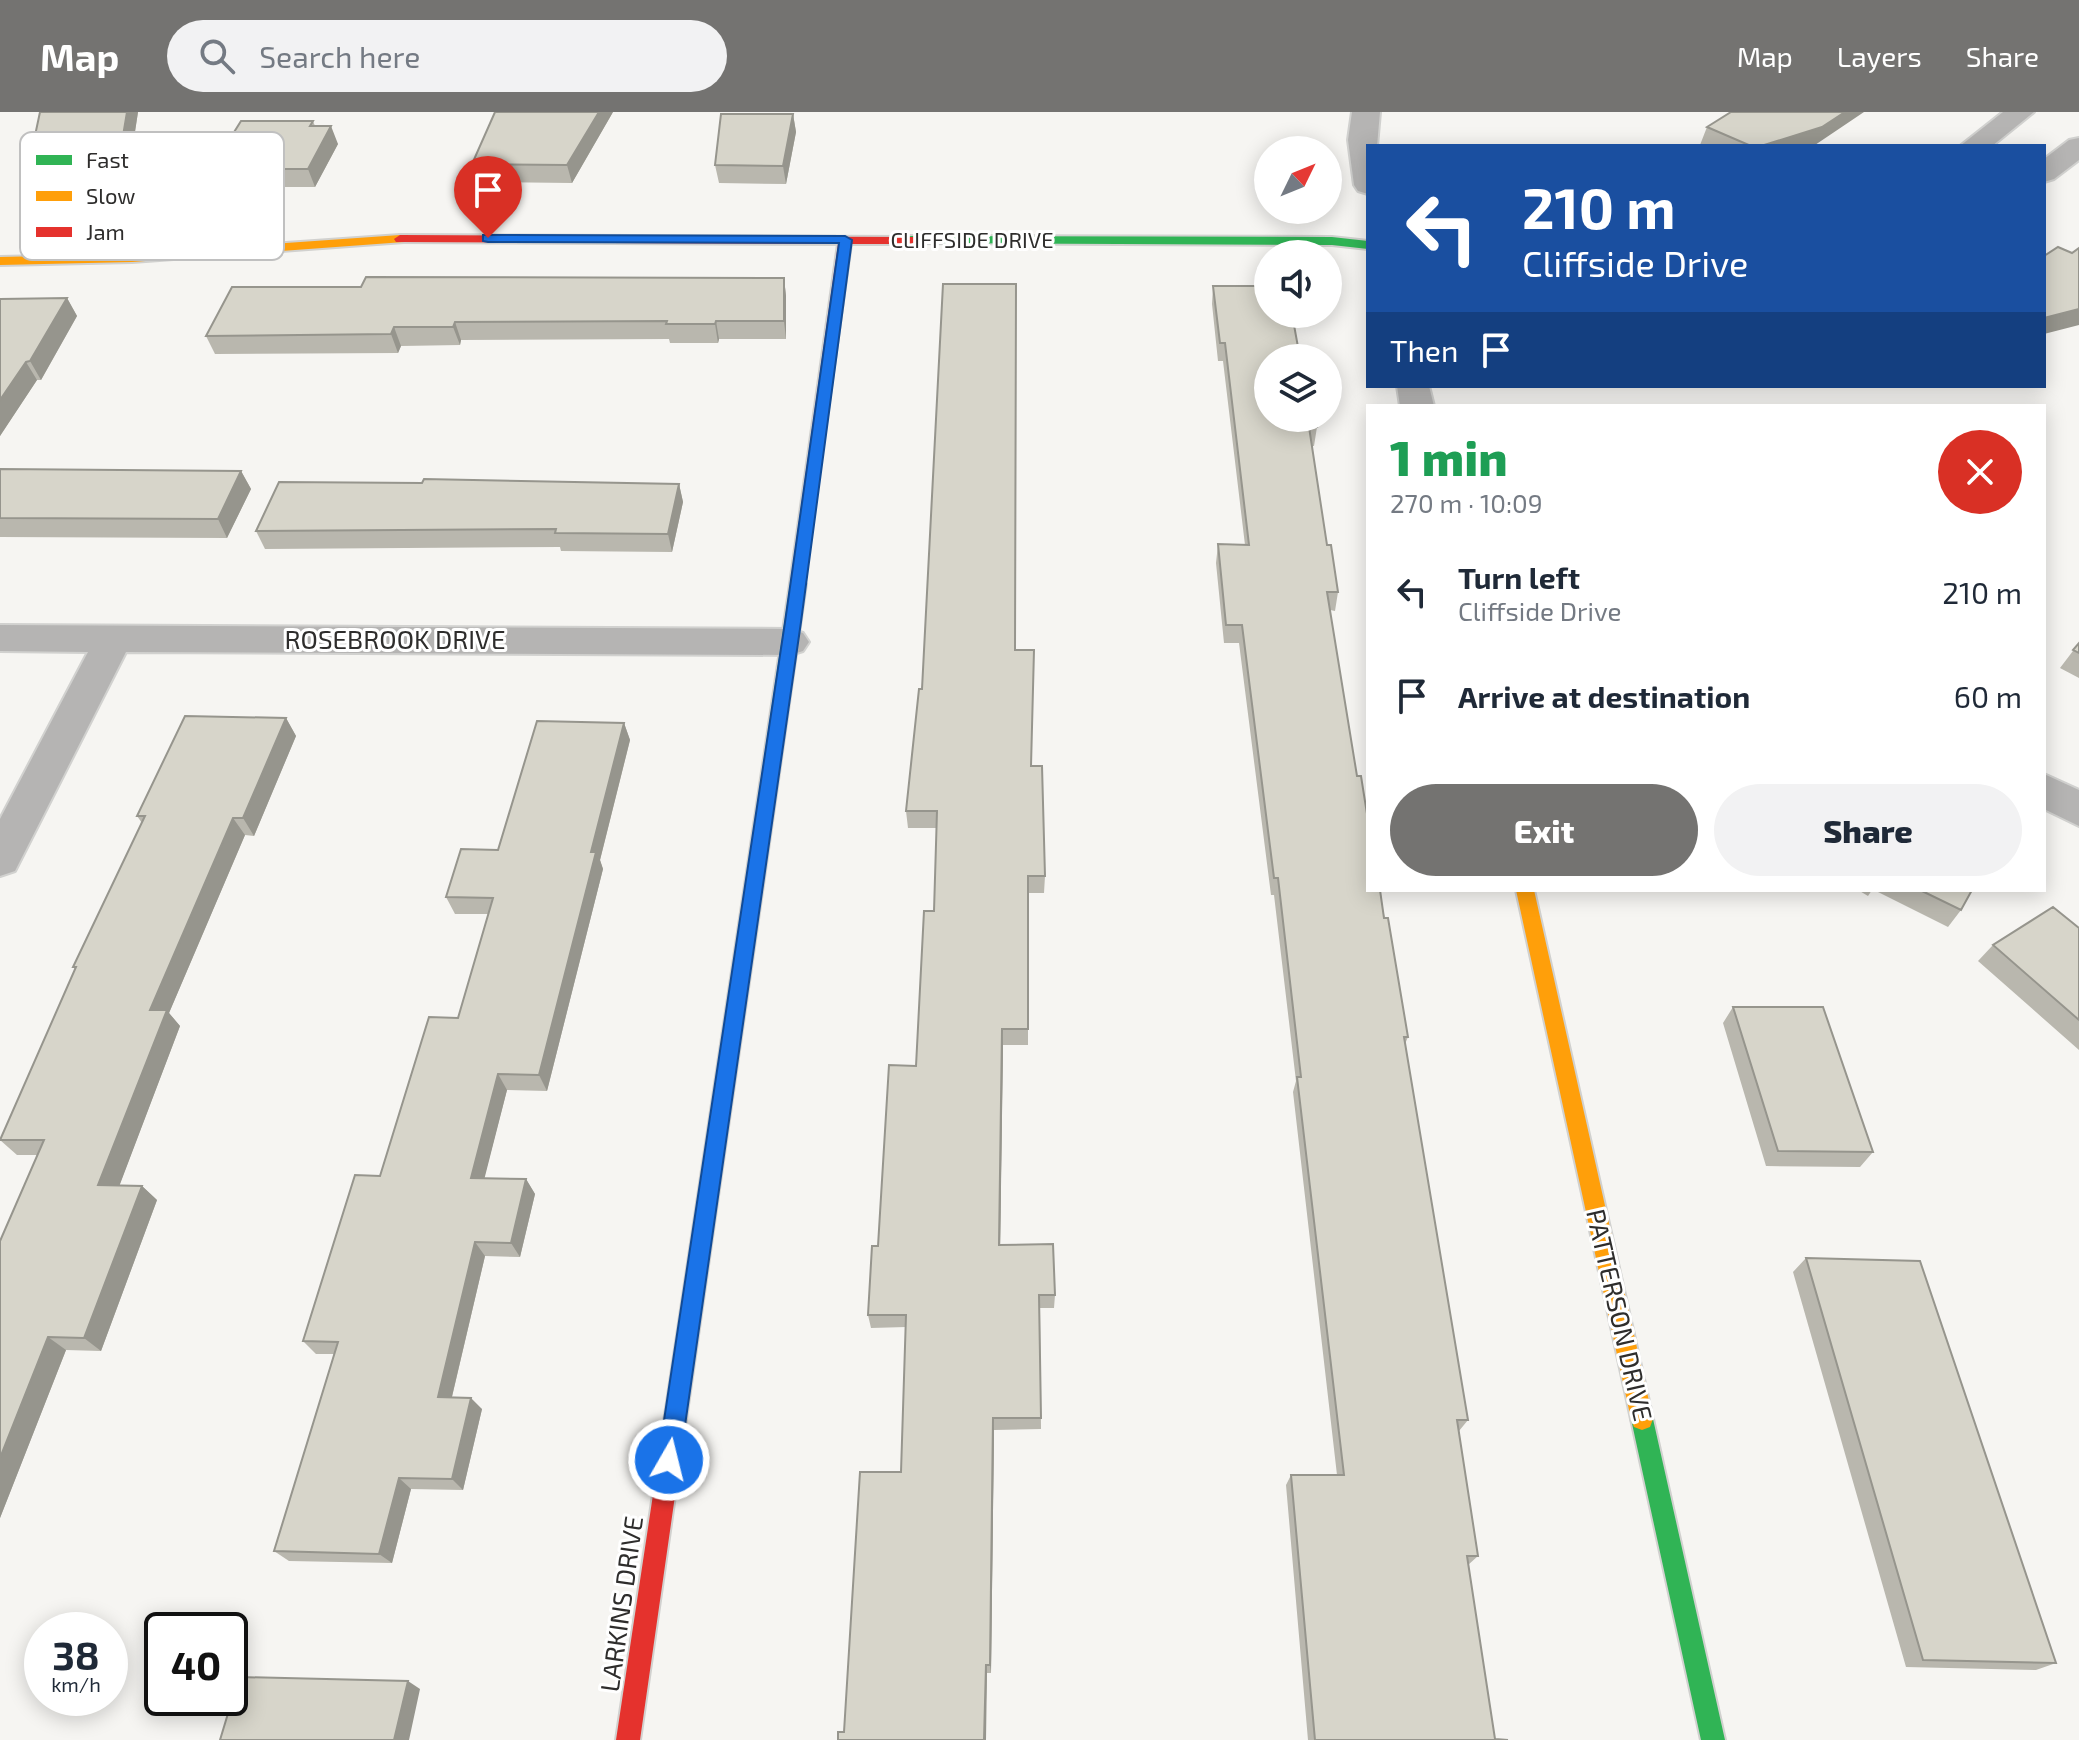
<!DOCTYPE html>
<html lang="en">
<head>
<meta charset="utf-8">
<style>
	body { margin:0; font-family:"Exo 2",sans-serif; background:#f2f2f3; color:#1f2937; height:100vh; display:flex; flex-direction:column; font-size:30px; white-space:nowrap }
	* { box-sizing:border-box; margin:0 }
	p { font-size:26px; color:#747a83 }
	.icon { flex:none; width:44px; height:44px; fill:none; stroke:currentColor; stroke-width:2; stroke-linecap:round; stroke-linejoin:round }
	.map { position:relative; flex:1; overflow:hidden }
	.side { position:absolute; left:1366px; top:292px; width:680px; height:488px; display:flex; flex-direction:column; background:#fff; border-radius:0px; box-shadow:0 4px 20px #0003 }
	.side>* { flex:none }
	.hud { position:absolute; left:1366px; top:32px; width:680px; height:244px; border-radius:0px; box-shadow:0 4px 20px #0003; background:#1a4fa0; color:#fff; overflow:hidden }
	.needle { width:52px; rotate:47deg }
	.fabs { position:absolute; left:1254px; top:24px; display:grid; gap:16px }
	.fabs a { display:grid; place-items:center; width:88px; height:88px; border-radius:50%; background:#fff; box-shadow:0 4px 20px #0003; font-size:40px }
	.speed { position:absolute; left:24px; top:1500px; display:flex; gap:16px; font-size:40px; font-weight:700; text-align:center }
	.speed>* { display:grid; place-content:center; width:104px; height:104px; border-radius:50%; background:#fff; box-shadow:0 4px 20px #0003; line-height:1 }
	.speed small { font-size:20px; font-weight:400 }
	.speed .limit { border:4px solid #111; border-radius:12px; background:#fff; color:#111 }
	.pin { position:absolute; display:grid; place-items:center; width:68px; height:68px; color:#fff; margin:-82px -34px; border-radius:50% 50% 50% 0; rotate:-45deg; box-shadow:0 0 8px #0007 }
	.pin .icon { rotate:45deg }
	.me { position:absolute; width:88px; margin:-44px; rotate:8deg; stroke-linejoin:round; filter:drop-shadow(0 0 6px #0008) }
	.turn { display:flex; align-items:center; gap:28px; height:168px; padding:0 24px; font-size:36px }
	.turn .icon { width:104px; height:104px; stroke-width:2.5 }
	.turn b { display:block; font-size:56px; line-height:68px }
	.then { display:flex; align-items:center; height:76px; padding:0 24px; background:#0003; gap:16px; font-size:30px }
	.round { display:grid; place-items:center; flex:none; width:84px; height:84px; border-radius:42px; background:#f2f2f3 }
	.overview { display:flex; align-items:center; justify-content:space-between; height:136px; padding:0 24px }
	h1 { font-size:48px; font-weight:800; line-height:60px; color:#1e9e55 }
	.button { display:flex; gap:16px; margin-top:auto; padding:16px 24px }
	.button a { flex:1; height:92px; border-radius:48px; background:#747371; color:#fff; font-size:32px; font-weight:800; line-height:92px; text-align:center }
	.button a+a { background:#f2f2f3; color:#1f2937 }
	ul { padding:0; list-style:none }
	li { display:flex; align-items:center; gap:24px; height:104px; padding:0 24px }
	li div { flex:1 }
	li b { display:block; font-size:30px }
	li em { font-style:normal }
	header { display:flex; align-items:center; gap:48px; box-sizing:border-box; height:112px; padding:0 40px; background:#747371; color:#fff }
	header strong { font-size:38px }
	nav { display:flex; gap:44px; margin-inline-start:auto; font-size:28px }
	.search { width:560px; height:72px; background:#f2f2f3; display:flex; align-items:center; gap:20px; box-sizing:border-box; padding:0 28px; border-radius:44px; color:#747a83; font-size:30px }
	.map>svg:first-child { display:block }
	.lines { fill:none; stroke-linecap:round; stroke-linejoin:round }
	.street-casing { stroke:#d1d1cf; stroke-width:4 }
	.fast-casing { stroke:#d1d1cf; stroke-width:4 }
	.slow-casing { stroke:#d1d1cf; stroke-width:4 }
	.jam-casing { stroke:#d1d1cf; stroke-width:4 }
	.street { fill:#b5b4b3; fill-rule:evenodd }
	.fast { fill:#30b455; fill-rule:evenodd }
	.slow { fill:#ff9f0a; fill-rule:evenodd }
	.jam { fill:#e5322d; fill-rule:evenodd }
	.wall { fill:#b9b7ae }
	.shaded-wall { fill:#96958d }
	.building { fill:#d7d5ca; stroke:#96958d; stroke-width:2 }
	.route { fill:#1a73e8; stroke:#114b97; stroke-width:2 }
	.labels { text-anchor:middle; stroke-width:6; stroke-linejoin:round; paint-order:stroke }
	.far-street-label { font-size:22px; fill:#2e2d2c; stroke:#fff }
	.street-label { font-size:26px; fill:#2e2d2c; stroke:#fff }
	.key { fill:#fff; stroke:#c0c0c0; stroke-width:2 }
	.key-label { font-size:22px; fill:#2e2d2c }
</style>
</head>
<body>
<header>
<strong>Map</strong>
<div class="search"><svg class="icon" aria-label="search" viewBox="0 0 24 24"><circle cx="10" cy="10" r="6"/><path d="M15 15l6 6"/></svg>Search here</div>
<nav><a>Map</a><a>Layers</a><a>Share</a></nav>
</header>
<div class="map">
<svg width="2079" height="1628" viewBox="0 0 2079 1628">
	<rect width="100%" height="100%" fill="#f6f5f2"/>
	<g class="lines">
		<defs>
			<path id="street" d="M1352,0H1380L1377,34H1368V82L1358,79L1354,73L1348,28Z
				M2003,0H2034L1992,34H1960Z
				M2079,26V48L2054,67L2044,70V47L2069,28Z
				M1397,274H1429L1434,294H1400Z
				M0,513L790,517L803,521L809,530L803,539L790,543L126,540L15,759L0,764V707L88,540L0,539Z
				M2044,662L2079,678V714L2044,697Z"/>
			<path id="fast" d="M911,124L1332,125L1368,129V137L1332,133L907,131V125Z
				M798,467L806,472L763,773L760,778H748L745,773L790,472Z
				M1642,1296L1650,1299L1653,1307L1725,1628H1701L1631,1307L1634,1299Z"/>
			<path id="slow" d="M400,123L406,127L404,130L132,150L0,153V145L132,142Z
				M754,766L760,768L763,773L717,1091L714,1098L707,1100L700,1098L697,1091L745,773L748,768Z
				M1516,778H1534L1653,1307L1650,1315L1642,1318L1634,1315L1631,1307Z"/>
			<path id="jam" d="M400,123L915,125L917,128L911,132H851L803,476H793L790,472L838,132L396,130L394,127Z
				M707,1082L714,1084L717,1091L640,1628H616L697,1091L700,1084Z"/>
		</defs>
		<use href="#street" class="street-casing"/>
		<use href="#fast" class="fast-casing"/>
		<use href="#slow" class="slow-casing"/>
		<use href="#jam" class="jam-casing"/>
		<use href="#street" class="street"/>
		<use href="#fast" class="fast"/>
		<use href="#slow" class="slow"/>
		<use href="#jam" class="jam"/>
	</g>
	<path class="wall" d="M40,0H138L125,85L36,84L26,66Z
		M613,0L572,71L477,70L472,52Z
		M793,2L796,20L786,72L719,71L715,53Z
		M313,9L315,14L338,32L315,75H219L211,57Z
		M1707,15L1815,33L1810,34H1703L1700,33Z
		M784,166L786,184V227H719L718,231H670L669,227L461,228L460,233L401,234L398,241L215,242L206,224Z
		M1213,174L1300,246L1317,315L1314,334H1312L1327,433L1338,480L1335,499L1330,498L1357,664L1408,925L1405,932L1468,1308L1459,1319L1478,1444L1468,1453L1495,1627L1508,1628H1308L1286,1373L1291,1363H1337L1293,980L1296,969L1274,783H1271L1239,531H1224L1216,451L1218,432L1245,433L1223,249H1218L1212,192Z
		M67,186L77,204L41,268H37L0,324V187Z
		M0,357L241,359L251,377L227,426L0,425Z
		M422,371L679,372L683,390L672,440L561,439L560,435L265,437L256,419Z
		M2079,531V566L2060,556Z
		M922,577L1031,654L1045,764L1044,781H1028V933H1003L1000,1133L1055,1183L1054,1196H1040L1041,1317L994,1318L991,1561H987L844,1620L901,1360L906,1215L871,1216L868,1203L878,1134L916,954L934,799L937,716H908L906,699Z
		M286,606L296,624L254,724L245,723L169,901L180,914L119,1074H142L157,1088L101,1239L66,1238L0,1406V1129L38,1043H17L0,1028L75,857L73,855L142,711L137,704Z
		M624,611L630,628L600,748L603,757L547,979L507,978L484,1066L526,1067L535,1082L520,1145L485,1144L452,1285L482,1297L463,1378L411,1377L392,1451L289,1449L274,1439L334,1242H316L303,1229L380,1064L458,906L488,802H455L446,785L498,738Z
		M1858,778H1872L1868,784Z
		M1874,778H1972L1961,798L1948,815Z
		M2079,816V938L1978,849L1993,833Z
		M1733,895L1873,1040L1860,1055L1766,1054L1723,911Z
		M1806,1146L2056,1551L2036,1558L1906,1555L1793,1160Z"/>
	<path class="shaded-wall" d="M127,0H138L125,85L116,66Z
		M599,0H613L572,71L567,53Z
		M1845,0H1864L1815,33L1810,34H1761Z
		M793,2L796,20L786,72L783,54Z
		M331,14L338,32L315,75L308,57Z
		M784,166L786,184V227L784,209Z
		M67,186L77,204L41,268L30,249Z
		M2079,197V213L2044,222V206Z
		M716,209L719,227L718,231L715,212Z
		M455,210L461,228L460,233L453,215Z
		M394,215L401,234L398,241L391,222Z
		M26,250L37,268L0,324V288Z
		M241,359L251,377L227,426L218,407Z
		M679,372L683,390L672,440L668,422Z
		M286,606L296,624L254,724L243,706Z
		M624,611L630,628L600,748L603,757L547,979L539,963L591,740Z
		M233,706L245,723L169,901L180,914L114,1088L98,1073L150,898Z
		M1002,917L1003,933L1000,1146L999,1133Z
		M498,962L507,978L481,1080L471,1066Z
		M526,1067L535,1082L520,1145L511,1131Z
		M142,1074L157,1088L101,1239L84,1226Z
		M475,1130L485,1144L449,1297L438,1285Z
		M48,1225L66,1238L0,1406V1346Z
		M471,1286L482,1297L463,1378L452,1367Z
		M993,1306L994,1318L991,1561L990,1553Z
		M399,1366L411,1377L392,1451L379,1442Z
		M986,1553L987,1561L986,1628H984Z
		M408,1569L420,1577L409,1628H394Z"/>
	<path class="building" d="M40,0H127L116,66H26Z
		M495,0H599L567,53L472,52Z
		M1731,0H1845L1822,15L1761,34H1751L1707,15Z
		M721,2H793L783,54L715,53Z
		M241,9H313L310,14H331L308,57H211Z
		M2058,135L2072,141L2079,136V197L2044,206V144Z
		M366,165L784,166V209H716L715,212H666L667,209L455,210L453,215H394L391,222L206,224L232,175H361Z
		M943,172H1016L1015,538H1034L1031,654H1042L1045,764H1028V917H1002L999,1133L1053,1132L1055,1183H1039L1041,1306H993L990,1553H986L984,1628H838V1620H844L860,1360H901L906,1203H868L872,1134H878L889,953L916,954L924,799H934L937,699H906L919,577H922Z
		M1213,174H1268V202H1292L1300,246H1268V306H1315L1317,315H1309L1327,433H1331L1338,480H1327L1357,664H1361L1368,708V778H1380L1384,806H1388L1408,925H1404L1468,1308H1457L1478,1444H1467L1495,1627L1508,1628H1315L1291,1363H1344L1297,965H1301L1278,766H1274L1242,513H1226L1218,432L1249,433L1225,231H1220Z
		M67,186L30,249L26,250L0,288V187Z
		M0,357L241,359L218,407L0,406Z
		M424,367L679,372L668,422L555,421L556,417L256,419L279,370L422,371Z
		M2079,531V541L2073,538Z
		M185,604L286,606L243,706H233L150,898H167L98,1073L142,1074L84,1226L48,1225L0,1346V1129L44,1028H0L76,855H73L145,704H137Z
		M537,609L624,611L591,740H596L539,963L498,962L471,1066L526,1067L511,1131L475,1130L438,1285L471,1286L452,1367L399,1366L379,1442L274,1439L338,1230L303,1229L355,1063L380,1064L429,905L458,906L493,786L446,785L461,737L498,738Z
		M1920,778H1972L1961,798Z
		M2053,795L2079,816V908L1993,833Z
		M1733,895H1823L1873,1040L1778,1039Z
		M1806,1146L1920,1149L2056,1551L1923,1548Z
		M239,1565L408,1569L394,1628H220Z"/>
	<path class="route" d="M483,123L845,124L852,128L801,510L680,1348L677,1356L669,1359L661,1356L658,1348L785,510L839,131L488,130L483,129Z"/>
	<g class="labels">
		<g class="far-street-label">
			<text x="972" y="136">CLIFFSIDE DRIVE</text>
		</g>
		<g class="street-label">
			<text x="395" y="537">ROSEBROOK DRIVE</text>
			<text transform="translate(1619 1203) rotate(77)" y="9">PATTERSON DRIVE</text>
			<text transform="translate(622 1492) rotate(-82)" y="9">LARKINS DRIVE</text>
		</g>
	</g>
	<rect x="20" y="20" width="264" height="128" rx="12" class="key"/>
	<rect x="36" y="43" width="36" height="10" fill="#30b455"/>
	<rect x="36" y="79" width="36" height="10" fill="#ff9f0a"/>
	<rect x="36" y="115" width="36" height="10" fill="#e5322d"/>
	<g class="key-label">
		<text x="86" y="56">Fast</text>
		<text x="86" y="92">Slow</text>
		<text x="86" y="128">Jam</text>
	</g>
</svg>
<div class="fabs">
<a><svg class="needle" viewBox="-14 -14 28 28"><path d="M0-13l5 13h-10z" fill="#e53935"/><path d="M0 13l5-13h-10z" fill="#747a83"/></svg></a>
<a><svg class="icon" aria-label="sound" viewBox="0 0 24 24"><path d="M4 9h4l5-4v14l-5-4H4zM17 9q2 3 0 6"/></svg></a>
<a><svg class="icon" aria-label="layers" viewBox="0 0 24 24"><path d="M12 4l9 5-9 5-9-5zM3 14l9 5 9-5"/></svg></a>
</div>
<div class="speed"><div>38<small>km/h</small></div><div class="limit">40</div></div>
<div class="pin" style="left:488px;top:126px;background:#d93025"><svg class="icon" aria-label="arrive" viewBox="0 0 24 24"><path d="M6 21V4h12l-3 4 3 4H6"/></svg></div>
<svg class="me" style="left:669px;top:1348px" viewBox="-20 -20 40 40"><circle r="17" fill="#1a73e8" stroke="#fff" stroke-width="3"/><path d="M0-11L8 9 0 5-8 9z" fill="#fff"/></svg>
<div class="hud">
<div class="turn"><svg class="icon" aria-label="left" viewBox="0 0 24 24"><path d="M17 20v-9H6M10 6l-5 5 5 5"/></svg><div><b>210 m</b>Cliffside Drive</div></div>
<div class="then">Then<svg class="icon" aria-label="arrive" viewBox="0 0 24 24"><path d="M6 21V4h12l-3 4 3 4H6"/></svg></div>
</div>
<section class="side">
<div class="overview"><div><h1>1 min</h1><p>270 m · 10:09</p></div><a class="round" style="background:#d93025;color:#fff"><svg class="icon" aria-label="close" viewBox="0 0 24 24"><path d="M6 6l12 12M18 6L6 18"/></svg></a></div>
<ul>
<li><svg class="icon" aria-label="left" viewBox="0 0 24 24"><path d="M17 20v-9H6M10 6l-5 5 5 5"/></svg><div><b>Turn left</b><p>Cliffside Drive</p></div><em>210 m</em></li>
<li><svg class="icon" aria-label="arrive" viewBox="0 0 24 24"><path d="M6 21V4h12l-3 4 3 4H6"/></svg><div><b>Arrive at destination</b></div><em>60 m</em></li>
</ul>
<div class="button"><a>Exit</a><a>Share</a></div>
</section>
</div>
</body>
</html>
